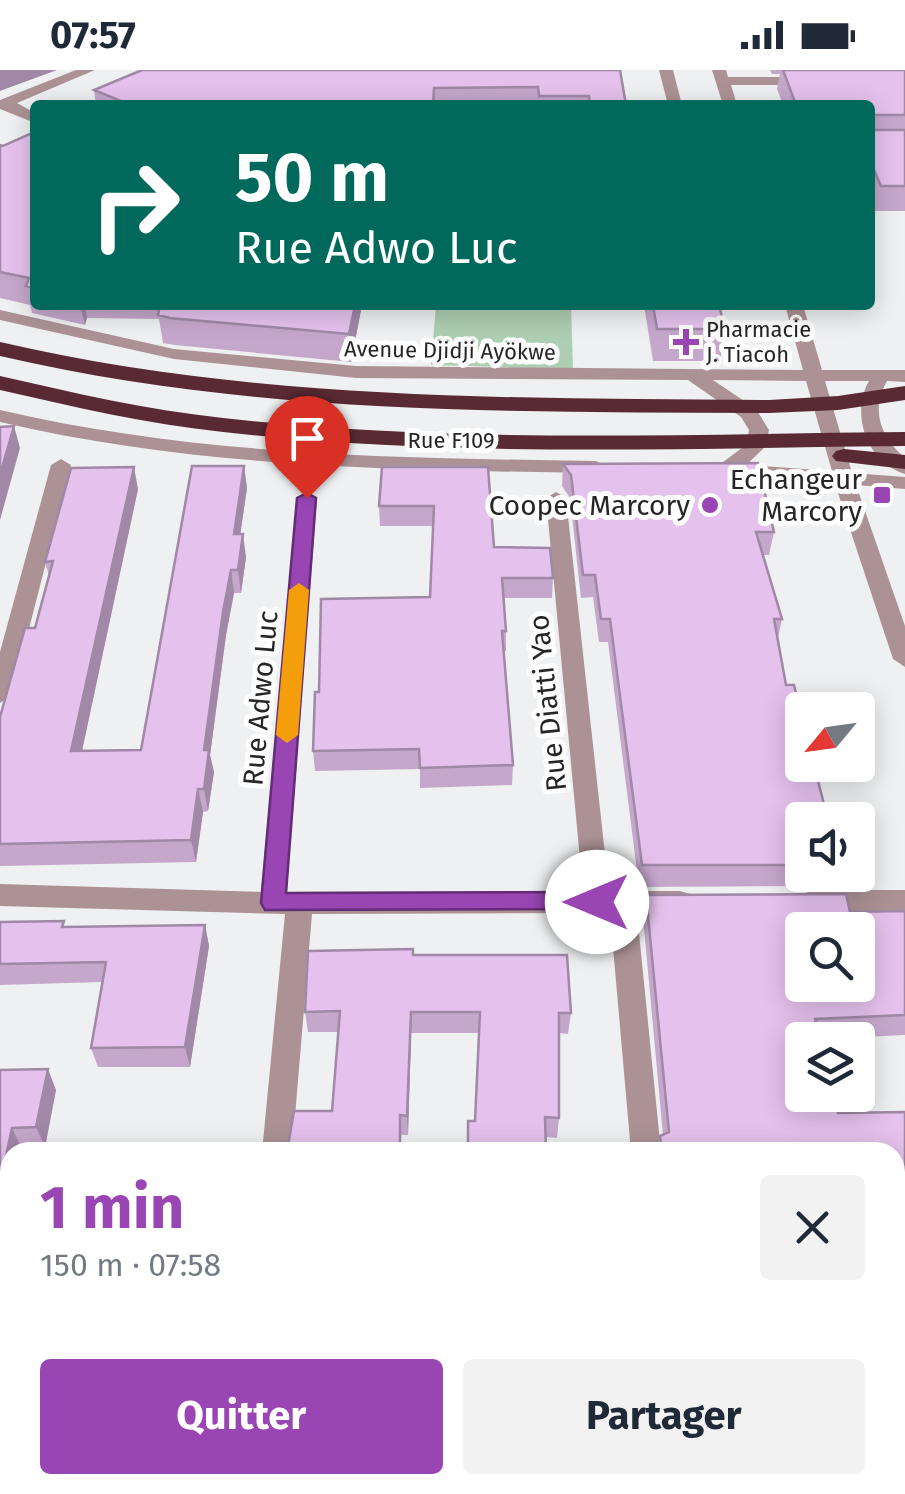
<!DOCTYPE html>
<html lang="fr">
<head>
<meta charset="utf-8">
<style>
	body { margin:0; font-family:"Fira Sans",sans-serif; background:#f2f2f3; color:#1f2937; height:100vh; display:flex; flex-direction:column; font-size:38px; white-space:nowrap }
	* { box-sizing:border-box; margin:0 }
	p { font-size:32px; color:#747a83 }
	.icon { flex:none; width:55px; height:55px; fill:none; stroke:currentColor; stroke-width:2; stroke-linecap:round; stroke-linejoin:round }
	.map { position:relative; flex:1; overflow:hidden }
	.details { position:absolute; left:0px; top:1072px; width:905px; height:352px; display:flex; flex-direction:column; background:#fff; border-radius:30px 30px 0 0; box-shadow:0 5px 25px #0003 }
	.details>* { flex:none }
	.top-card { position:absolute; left:30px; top:30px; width:845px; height:210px; border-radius:10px; box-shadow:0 5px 25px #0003; background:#00695c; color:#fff; overflow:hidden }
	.needle { width:65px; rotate:241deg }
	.tools { position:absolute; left:785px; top:622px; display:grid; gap:20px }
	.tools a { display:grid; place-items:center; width:90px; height:90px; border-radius:10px; background:#fff; box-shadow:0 5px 25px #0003; font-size:50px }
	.pin { position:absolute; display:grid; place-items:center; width:85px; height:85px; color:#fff; margin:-102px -42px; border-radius:50% 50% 50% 0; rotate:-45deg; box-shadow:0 0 10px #0007 }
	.pin .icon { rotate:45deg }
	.me { position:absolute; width:110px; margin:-55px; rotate:270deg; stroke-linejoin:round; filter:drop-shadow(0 0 8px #0008) }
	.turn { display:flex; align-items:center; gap:35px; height:210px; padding:0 40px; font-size:45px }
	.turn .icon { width:130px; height:130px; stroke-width:2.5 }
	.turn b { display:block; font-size:70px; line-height:85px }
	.round { display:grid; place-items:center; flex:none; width:105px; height:105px; border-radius:10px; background:#f2f2f3 }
	.summary { display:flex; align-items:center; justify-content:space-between; height:170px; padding:0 40px }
	h1 { font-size:60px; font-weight:700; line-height:75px; color:#9945b4 }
	.button { display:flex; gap:20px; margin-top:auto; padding:20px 40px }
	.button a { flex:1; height:115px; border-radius:10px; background:#9945b4; color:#fff; font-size:40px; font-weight:700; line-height:115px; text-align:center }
	.button a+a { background:#f2f2f3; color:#1f2937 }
	.status { display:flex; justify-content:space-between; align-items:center; height:70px; padding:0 50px; background:#fff; direction:ltr }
	.status svg { height:28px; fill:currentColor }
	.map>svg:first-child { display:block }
	.green { fill:#aeceb3 }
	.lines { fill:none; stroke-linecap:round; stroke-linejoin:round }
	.minor { fill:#ac9295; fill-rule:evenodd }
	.highway { fill:#592a33; fill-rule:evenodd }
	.wall { fill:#c5a7cc }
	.shaded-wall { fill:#a088a6 }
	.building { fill:#e5c2ed; stroke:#a088a6; stroke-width:2.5; fill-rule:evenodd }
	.route { fill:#9945b4; stroke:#632d75; stroke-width:2.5 }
	.slow { fill:#f59e0b }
	.poi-dot { fill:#9945b4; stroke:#fdfdfe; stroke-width:4 }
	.labels { text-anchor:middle; stroke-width:10; stroke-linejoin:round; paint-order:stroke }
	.far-poi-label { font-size:22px; fill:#252525; stroke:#fdfdfe; text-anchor:start }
	.far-street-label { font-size:22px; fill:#252525; stroke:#fdfdfe }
	.poi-label { font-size:28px; fill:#252525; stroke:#fdfdfe; text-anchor:end }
	.street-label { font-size:28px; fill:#252525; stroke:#fdfdfe }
</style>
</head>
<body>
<div class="status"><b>07:57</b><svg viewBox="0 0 49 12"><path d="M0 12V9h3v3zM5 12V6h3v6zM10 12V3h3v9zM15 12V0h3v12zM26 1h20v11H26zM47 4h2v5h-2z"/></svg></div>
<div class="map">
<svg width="905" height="1424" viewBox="0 0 905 1424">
	<rect width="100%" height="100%" fill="#eff0f1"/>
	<path class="green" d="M436,235H571L573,299L431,295Z"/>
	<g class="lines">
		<path class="minor" d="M76,0H95L17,33L35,43V53L0,39V30Z
			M659,0H673L682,35H668Z
			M712,0H726L728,7H812L819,11L812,15H731L737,35H723Z
			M785,235H803L822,300H905V312L887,311C870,341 881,367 905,388V404C867,393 850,344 869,311H825L852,403L905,407V419L856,415L905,556V597L893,589L835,414L719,403V395L746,375L749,360L741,347L688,310L356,308L174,289L0,250V240L174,279L356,296L803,300ZM713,310L806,311L832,401L746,395L765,377L769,360L756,339Z
			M0,340C197,386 395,388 596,391L606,397L596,403C395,400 197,398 0,352Z
			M61,389L71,395L12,625L0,633V582L51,395Z
			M307,422L317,428L287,822L583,821L546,428L556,422L566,428L609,821H680L690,824L693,832L690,840L637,843L661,1082H631L610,843L312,844L292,1082H262L285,844L0,836V814L261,822L297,428Z
			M815,820H905V842H815L805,839L802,831L805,823Z
			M230,1415H266L265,1424H229Z
			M661,1415H697V1424H661Z"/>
		<path class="highway" d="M0,272C253,331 511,328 769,330L838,326L905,316V330L838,340L769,343C511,342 253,345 0,286Z
			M0,306C74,323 148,340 223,348C449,374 678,364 905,362V376C678,378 449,388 223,362C148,354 74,337 0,320Z
			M844,379L905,385V399L836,391L832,386L836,381Z"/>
	</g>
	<path class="wall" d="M620,0L626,35H96L94,20Z
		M770,0H905V141H875L870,129V35H783L777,19L780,4H772Z
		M35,64V235H362L351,292L175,275L163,273L159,249L87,248L85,255L32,243L30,235L0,228V75L3,76Z
		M644,235H719L725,259L720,291H653Z
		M563,394L774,462L769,485H763L782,549L778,568L802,750V805H835L832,816L639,817L608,572H599L593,527L581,528L570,428L562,416Z
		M244,396L247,418L240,464L246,487L241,523H234L226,565L210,685L214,702L208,741L203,742L196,792L0,796V647L35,558L49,506L45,492L138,419L82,681L141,680Z
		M382,397L494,477L553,508L552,528H504L506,561V581H504L513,695L512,715L420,718V699L315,701L313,681L319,622L430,527L433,456H380L379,436Z
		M646,825L850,842L905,841V965L820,969L838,1043L905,1042V1387L895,1348V1082H656L660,1066L663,1065L643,847Z
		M0,852L65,857L205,855L209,876L190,997H98L91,978L102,912L0,915Z
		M413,885L571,943L568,964L559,963V1048L557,1068L546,1067L475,1051L479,963H411L408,1065H401L332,1041L338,962H308L305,942Z
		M0,1000L56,1020L45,1077H21L10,1082Z
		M708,1415H831L832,1424H709Z"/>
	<path class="shaded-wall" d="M0,0H57L0,21Z
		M80,235H85L87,248L85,255Z
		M355,235H362L351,292L349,264Z
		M14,356L20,378L0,450V405Z
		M244,396L247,418L237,487L234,464Z
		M134,397L138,419L77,704L71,681Z
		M243,464L246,487L241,523L238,500Z
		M231,500L234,523L226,565L210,685L214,702L208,741L204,719V680L223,542Z
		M198,719L203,742L196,792L191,770Z
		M205,855L209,876L190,997L185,977Z
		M411,942V963L408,1065L407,1046Z
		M48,999L56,1020L45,1077L36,1057Z
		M12,1058L21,1077L20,1082H10V1132L0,1181V1114Z
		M127,1415H137L136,1424H126Z"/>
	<path class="building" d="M142,0H620L626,35H590L589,26H539L538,17L434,18L433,35H112L121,31L94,20Z
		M783,0H905V45H873L871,56L875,60H905V116H881L870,91V35H796Z
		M32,63L35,64V218L26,216L29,208L0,202V75L3,76Z
		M160,235H355L349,264L170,248L158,245Z
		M653,235H719L725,259H657Z
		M14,356L0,405V357Z
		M758,393L774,462H756L782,549H774L786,615H794L802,649V695H814L828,750H802V795H642L610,549H601L595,505H583L571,405L563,394Z
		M192,396H244L234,464H243L238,500H231L223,542L204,680H209L204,719H198L191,770L0,774V647L25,558H35L53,491L45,492L71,398L134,397L71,681L141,680Z
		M382,397H488L494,477L550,478L553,508H502L506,561H502L513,695L420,698L419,679L313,681L315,622H319L321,529L430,527L434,436H379Z
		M846,824L850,842L905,841V945L815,949L820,970H802V1025H833L838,1043L905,1042V1329L902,1317L898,1316L895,1301V1082H662L660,1066L669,1062L646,825ZM802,860H858V915H802Z
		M64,851L62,857L205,855L185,977L91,978L106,892L0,894V852Z
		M413,879V885H567L571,943H559V1048L545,1047L546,1082H468V1051H475L480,942H411L407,1046L400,1045V1082H287L294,1041H332L340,941L305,942L308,881Z
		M48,999L36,1057L12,1058L0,1114V1000Z
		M0,1321H10V1415H127L126,1424H0Z
		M306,1415H574V1424H306Z
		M716,1415H831L832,1424H718Z"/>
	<path class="route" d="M307,423L316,428L286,823L597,822L606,825L609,832L606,839L265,840L261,833L297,428Z"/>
	<path class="slow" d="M299,513L309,520L298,665L287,673L276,665L289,520Z"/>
	<g class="poi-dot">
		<path d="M681 257h10v10h10v10h-10v10h-10v-10h-10v-10h10z"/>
		<rect x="872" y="415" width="20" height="20" rx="5"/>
		<circle cx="710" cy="435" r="10"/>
	</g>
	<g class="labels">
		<g class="far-poi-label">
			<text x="706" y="267">Pharmacie<tspan x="706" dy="25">J. Tiacoh</tspan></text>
		</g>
		<g class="far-street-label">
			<text transform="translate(450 280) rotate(1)" y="8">Avenue Djidji Ayökwe</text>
			<text x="451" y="378">Rue F109</text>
		</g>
		<g class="poi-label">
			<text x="862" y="419">Echangeur<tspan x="862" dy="32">Marcory</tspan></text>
			<text x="690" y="445">Coopec Marcory</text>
		</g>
		<g class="street-label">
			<text transform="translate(260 628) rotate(-85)" y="10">Rue Adwo Luc</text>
			<text transform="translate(547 633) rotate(-96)" y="10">Rue Diatti Yao</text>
		</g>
	</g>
</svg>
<div class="tools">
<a><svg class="needle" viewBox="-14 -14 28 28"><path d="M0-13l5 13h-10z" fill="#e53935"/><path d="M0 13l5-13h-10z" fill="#747a83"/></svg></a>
<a><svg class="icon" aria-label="sound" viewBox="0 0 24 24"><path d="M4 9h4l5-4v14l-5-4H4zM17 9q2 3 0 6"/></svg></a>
<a><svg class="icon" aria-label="search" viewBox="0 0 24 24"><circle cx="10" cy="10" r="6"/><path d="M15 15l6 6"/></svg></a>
<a><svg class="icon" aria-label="layers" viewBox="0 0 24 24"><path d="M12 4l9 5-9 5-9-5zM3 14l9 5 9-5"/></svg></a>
</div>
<div class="pin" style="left:307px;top:428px;background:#d93025"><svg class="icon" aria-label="arrive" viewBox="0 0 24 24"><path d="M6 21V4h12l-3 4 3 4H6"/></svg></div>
<svg class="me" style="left:597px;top:832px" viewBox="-20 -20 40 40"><circle r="19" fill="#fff"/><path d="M0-13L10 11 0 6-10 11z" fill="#9945b4"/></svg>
<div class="top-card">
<div class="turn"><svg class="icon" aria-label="right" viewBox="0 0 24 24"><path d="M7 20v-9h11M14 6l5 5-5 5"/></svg><div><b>50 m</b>Rue Adwo Luc</div></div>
</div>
<section class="details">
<div class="summary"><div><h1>1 min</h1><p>150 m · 07:58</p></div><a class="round"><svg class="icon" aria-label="close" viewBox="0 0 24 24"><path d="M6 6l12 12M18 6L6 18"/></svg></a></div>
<div class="button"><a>Quitter</a><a>Partager</a></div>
</section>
</div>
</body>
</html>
